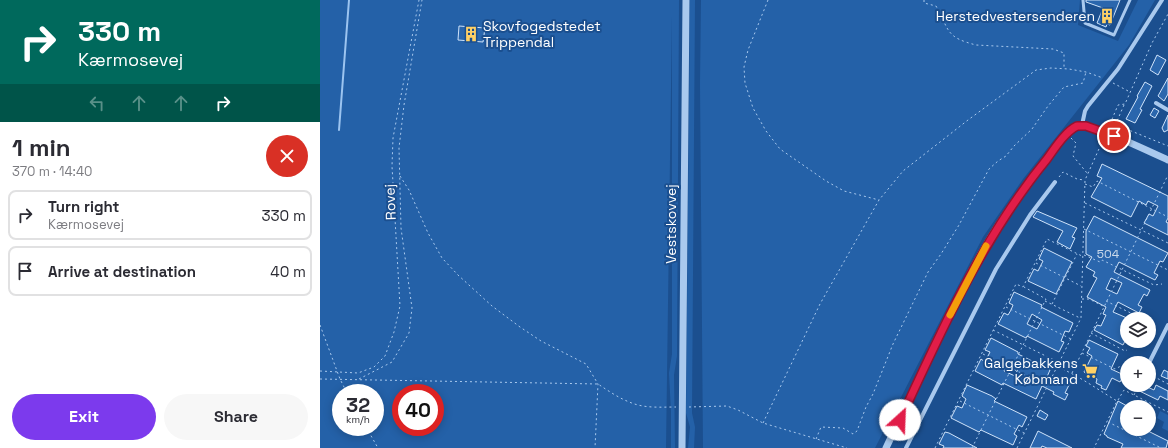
<!DOCTYPE html>
<html lang="en">
<head>
<meta charset="utf-8">
<style>
	body { margin:0; font-family:"Space Grotesk",sans-serif; background:#f7f7f7; color:#2b2b33; height:100vh; display:flex; flex-direction:column; font-size:15px; white-space:nowrap }
	* { box-sizing:border-box; margin:0 }
	p { font-size:13px; color:#7c7c81 }
	.icon { flex:none; width:22px; height:22px; fill:none; stroke:currentColor; stroke-width:2; stroke-linecap:round; stroke-linejoin:round }
	.map { position:relative; flex:1; overflow:hidden }
	.sheet { display:flex; flex-direction:column; background:#fff; width:320px }
	.sheet>* { flex:none }
	.guide { background:#00695c; color:#fff; overflow:hidden }
	.fabs { position:absolute; left:800px; top:312px; display:grid; gap:8px }
	.fabs a { display:grid; place-items:center; width:36px; height:36px; border-radius:50%; background:#fff; box-shadow:0 2px 10px #0003; font-size:20px }
	.speed { position:absolute; left:12px; top:384px; display:flex; gap:8px; font-size:20px; font-weight:700; text-align:center }
	.speed>* { display:grid; place-content:center; width:52px; height:52px; border-radius:50%; background:#fff; box-shadow:0 2px 10px #0003; line-height:1 }
	.speed small { font-size:10px; font-weight:400 }
	.speed .limit { border:6px solid #d22; background:#fff; color:#111 }
	.pin { position:absolute; display:grid; place-items:center; width:34px; height:34px; color:#fff; margin:-17px; border:2px solid #fff; border-radius:50%; box-shadow:0 1px 4px #0007 }
	.me { position:absolute; width:44px; margin:-22px; rotate:25deg; stroke-linejoin:round; filter:drop-shadow(0 0 3px #0008) }
	.turn { display:flex; align-items:center; gap:14px; height:84px; padding:0 12px; font-size:18px }
	.turn .icon { width:52px; height:52px; stroke-width:2.5 }
	.turn b { display:block; font-size:28px; line-height:34px }
	.lanes { display:flex; align-items:center; height:38px; padding:0 12px; background:#0003; justify-content:center; gap:20px; direction:ltr }
	.lanes .off { opacity:.35 }
	.round { display:grid; place-items:center; flex:none; width:42px; height:42px; border-radius:21px; background:#f7f7f7 }
	.overview { display:flex; align-items:center; justify-content:space-between; height:68px; padding:0 12px }
	h1 { font-size:24px; font-weight:800; line-height:30px }
	.button { display:flex; gap:8px; margin-top:auto; padding:8px 12px }
	.button a { flex:1; height:46px; border-radius:24px; background:#7c3aed; color:#fff; font-size:16px; font-weight:800; line-height:46px; text-align:center }
	.button a+a { background:#f7f7f7; color:#2b2b33 }
	ul { padding:0; list-style:none }
	li { display:flex; align-items:center; gap:12px; height:50px; margin:0 8px 6px; padding:0 4px; border:2px solid #e1e1e2; border-radius:8px }
	li div { flex:1 }
	li b { display:block; font-size:15px }
	li em { font-style:normal }
	main { display:flex; flex:1; min-height:0 }
	.map>svg:first-child { display:block }
	.green { fill:#2461a8; fill-rule:evenodd }
	.lines { fill:none; stroke-linecap:round; stroke-linejoin:round }
	.stream { stroke:#9cc4f0; stroke-width:2 }
	.building { fill:#2a66ad; stroke:#cfe3fa; fill-rule:evenodd }
	.path { stroke:#a9c9ee; stroke-width:1; stroke-dasharray:2 3; stroke-linecap:butt }
	.service { stroke:#a9c9ee; stroke-width:3 }
	.minor { stroke:#a9c9ee; stroke-width:4 }
	.tertiary { stroke:#a9c9ee; stroke-width:7 }
	.route-casing { stroke:#92132f; stroke-width:10 }
	.route { stroke:#e11d48; stroke-width:7 }
	.slow { stroke:#f59e0b; stroke-width:7 }
	.labels { text-anchor:middle; stroke-width:4; stroke-linejoin:round; paint-order:stroke }
	.number-label { font-size:12px; fill:#cad9ea }
	.poi-label { font-size:14px; fill:#fff; stroke:#1b4f8f; text-anchor:end }
	.street-label { font-size:14px; fill:#fff; stroke:#1b4f8f }
</style>
</head>
<body>
<main>
<section class="sheet">
<div class="guide">
<div class="turn"><svg class="icon" aria-label="right" viewBox="0 0 24 24"><path d="M7 20v-9h11M14 6l5 5-5 5"/></svg><div><b>330 m</b>Kærmosevej</div></div>
<div class="lanes"><svg class="icon off" aria-label="left" viewBox="0 0 24 24"><path d="M17 20v-9H6M10 6l-5 5 5 5"/></svg><svg class="icon off" aria-label="ahead" viewBox="0 0 24 24"><path d="M12 20V5M6 11l6-6 6 6"/></svg><svg class="icon off" aria-label="ahead" viewBox="0 0 24 24"><path d="M12 20V5M6 11l6-6 6 6"/></svg><svg class="icon" aria-label="right" viewBox="0 0 24 24"><path d="M7 20v-9h11M14 6l5 5-5 5"/></svg></div>
</div>
<div class="overview"><div><h1>1 min</h1><p>370 m · 14:40</p></div><a class="round" style="background:#d93025;color:#fff"><svg class="icon" aria-label="close" viewBox="0 0 24 24"><path d="M6 6l12 12M18 6L6 18"/></svg></a></div>
<ul>
<li><svg class="icon" aria-label="right" viewBox="0 0 24 24"><path d="M7 20v-9h11M14 6l5 5-5 5"/></svg><div><b>Turn right</b><p>Kærmosevej</p></div><em>330 m</em></li>
<li><svg class="icon" aria-label="arrive" viewBox="0 0 24 24"><path d="M6 21V4h12l-3 4 3 4H6"/></svg><div><b>Arrive at destination</b></div><em>40 m</em></li>
</ul>
<div class="button"><a>Exit</a><a>Share</a></div>
</section>
<div class="map">
<svg width="848" height="448" viewBox="0 0 848 448">
	<rect width="100%" height="100%" fill="#1b4f8f"/>
	<path class="green" d="M0,0H359L357,356L354,375L355,448H351V412L349,373L352,354V15L346,448H0ZM21,393H55V427H21ZM81,393H115V427H81Z
		M370,0H375L372,413L375,427L374,448H368L370,427L366,413Z
		M381,0H760L758,25L798,41L818,0H835L809,45L703,179L663,237L555,448H383L380,84Z
		M840,411L848,415V431L842,428L844,422L837,418Z"/>
	<g class="lines">
		<path class="stream" d="M19,130L29,0"/>
	</g>
	<path class="building" d="M766,0H800L790,25L787,24L786,27L777,23L783,8L766,2Z
		M139,26L165,28L163,42L138,40Z
		M837,55L846,60L838,75L830,70Z
		M848,78V94L844,101L838,96Z
		M825,82L832,86L820,109L822,110L815,123L806,119L818,97L817,96Z
		M834,108L839,111L835,118L830,115Z
		M848,115V130L844,132L842,128Z
		M782,164L848,196V218L846,222L848,223V235L824,223L829,214L833,216L838,206L828,201L826,205L819,201L811,217L771,197L782,178L777,176Z
		M717,211L757,228L752,237L755,238L750,249L737,242L743,231L713,217Z
		M774,216L848,253L843,262L840,261L834,273L838,275L835,280L799,262L794,272L830,290L827,296L824,294L818,305L822,307L819,313L798,302L793,312L807,318V328L802,337L806,339L803,345L774,330L777,325L781,326L786,315L783,314L786,307L767,297L777,278L773,276L775,272L766,267L772,257L766,254V231ZM791,278L802,283L797,294L786,289Z
		M724,248L752,262L736,294L708,281L714,269L718,271L723,261L719,259Z
		M694,292L722,305L721,307L753,323L749,332L745,331L741,341L744,342L739,352L707,336L706,338L678,324L684,313L688,315L691,310L693,305L689,303ZM712,314L722,320L717,329L707,324Z
		M671,338L698,352V354L730,370L726,379L738,385L742,377L751,381L745,393L748,394L745,400L733,394L734,392L722,386L716,399L683,383L682,385L655,371L661,359L665,362L670,352L665,350ZM689,361L699,366L695,376L684,371Z
		M769,340L798,354L791,369L804,375L800,382L792,378L786,390L781,388L782,386L776,383L777,379L764,372L772,356L767,353L770,348L766,346Z
		M844,370L848,372V379L841,376Z
		M647,385L672,396L676,399L674,401L707,417L702,427L699,425L694,434L697,436L693,445L661,430L659,432L631,418L637,406L642,408L646,399L642,396Z
		M807,385H823L834,390L836,385L848,391V400L840,396L838,400Z
		M798,401L807,406V429H824L848,441L846,448H801L803,444L787,437V436L784,434Z
		M720,410L728,415L725,420L717,416Z
		M718,431L752,448H727L722,446L721,448H710Z
		M625,432L629,433L657,448H623L624,446L619,444Z"/>
	<g class="lines">
		<path class="path" d="M448,0L428,50L424,67L425,83L433,108L446,131L460,149L506,181L524,191L559,200
			M604,0V3L616,6C630,31 625,37 656,45L733,49L744,53V69
			M793,83L810,92
			M804,105L797,121L799,126L848,146
			M790,124L798,105L805,104L832,43L848,14
			M751,138L756,143L753,156L767,173
			M80,176L89,190L108,233L122,258L138,275L172,306L200,327L221,341L266,364L278,384L275,448
			M739,177L743,172L757,179L764,180
			M765,184L773,187L777,181L848,217
			M765,203L848,243
			M764,229L848,270
			M764,255L780,262L782,260L834,285L842,284
			M716,263L761,286
			M762,299H769L783,306
			M725,301L760,318
			M786,301L823,319
			M732,304L757,254
			M686,307L751,339
			M0,325L20,379L27,393
			M673,330L738,362
			M771,333L805,351L807,350
			M762,353L795,369L801,366
			M663,354L727,386
			M738,367C759,376 777,389 797,401L774,448
			M0,371L38,373L54,367L65,356L74,332L80,306L72,166L73,138L99,0
			M752,373L847,177H848
			M829,374L848,384
			M0,379L278,384C290,392 303,401 318,405C330,408 343,407 356,407
			M39,379L72,362L89,333L92,308L81,228L79,148L84,105L102,0
			M814,395L819,385
			M798,400L804,390L848,412
			M640,401L704,433
			M369,407L407,406L418,410L443,423L527,448
			M592,408L598,411
			M788,422L841,448
			M443,423L500,304L559,200L583,171L648,120L716,70L731,68L749,69L766,72L783,78
			M46,427L58,448
			M496,439L501,427L523,428L533,434L537,431L546,407L553,394L573,344L608,272L621,254L639,225L669,169L678,161L686,156L694,146L712,129L728,106L744,87L763,83L766,72
			M615,448L696,284L703,287L727,239L762,256
			M652,448L726,299L704,287
			M697,448L761,318L765,180L783,140"/>
		<path class="service" d="M763,0L765,23L794,35L810,0"/>
		<path class="minor" d="M836,103L848,110
			M762,125L765,111L768,106L798,69L842,0
			M829,363L848,325
			M586,448L676,269L710,215L735,182"/>
		<path class="tertiary" d="M362,448L366,0
			M566,448C597,383 626,315 662,252C682,217 706,184 731,153C738,145 747,129 758,125C768,122 835,154 848,160"/>
	</g>
	<g class="lines">
		<defs>
			<path id="route" d="M580,420C622,329 663,237 727,159C735,148 745,132 757,126H766L794,136"/>
		</defs>
		<use href="#route" class="route-casing"/>
		<use href="#route" class="route"/>
		<path class="slow" d="M630,315L666,246"/>
	</g>
	<defs>
		<symbol id="building-bare" viewBox="-9 -9 18 18"><path d="M-4-6H4V6H1V3H-1V6H-4ZM-2.5-4.3h1.7v1.8h-1.7ZM.8-4.3h1.7v1.8H.8ZM-2.5-1h1.7V.8h-1.7ZM.8-1h1.7V.8H.8Z" fill="#ffd166" stroke="#1b4f8f" stroke-width="2.5" paint-order="stroke"/></symbol>
		<symbol id="supermarket-bare" viewBox="-9 -9 18 18"><path d="M-6-5.5h2.5l.6 2H6L4.5 2H-2.5L-4.4-4H-6ZM-1.5 3.2a1.3 1.3 0 1 0 .1 0ZM3 3.2a1.3 1.3 0 1 0 .1 0Z" fill="#ffd166" stroke="#1b4f8f" stroke-width="2.5" paint-order="stroke"/></symbol>
	</defs>
	<g fill-rule="evenodd">
		<use href="#building-bare" x="776" y="5" width="22" height="22"/>
		<use href="#building-bare" x="140" y="23" width="22" height="22"/>
		<use href="#supermarket-bare" x="759" y="360" width="22" height="22"/>
	</g>
	<g class="labels">
		<g class="number-label">
			<text x="788" y="258">504</text>
		</g>
		<g class="poi-label">
			<text x="775" y="21">Herstedvestersenderen</text>
			<text x="163" y="31" text-anchor="start">Skovfogedstedet<tspan x="163" dy="16">Trippendal</tspan></text>
			<text x="758" y="368">Galgebakkens<tspan x="758" dy="16">Købmand</tspan></text>
		</g>
		<g class="street-label">
			<text transform="translate(70 202) rotate(-92)" y="5">Rovej</text>
			<text transform="translate(351 224) rotate(-90)" y="5">Vestskovvej</text>
		</g>
	</g>
</svg>
<div class="fabs">
<a><svg class="icon" aria-label="layers" viewBox="0 0 24 24"><path d="M12 4l9 5-9 5-9-5zM3 14l9 5 9-5"/></svg></a>
<a>+</a>
<a>−</a>
</div>
<div class="speed"><div>32<small>km/h</small></div><div class="limit">40</div></div>
<div class="pin" style="left:794px;top:136px;background:#d93025"><svg class="icon" aria-label="arrive" viewBox="0 0 24 24"><path d="M6 21V4h12l-3 4 3 4H6"/></svg></div>
<svg class="me" style="left:580px;top:420px" viewBox="-20 -20 40 40"><circle r="19" fill="#fff"/><path d="M0-13L10 11 0 6-10 11z" fill="#e11d48"/></svg>
</div>
</main>
</body>
</html>
